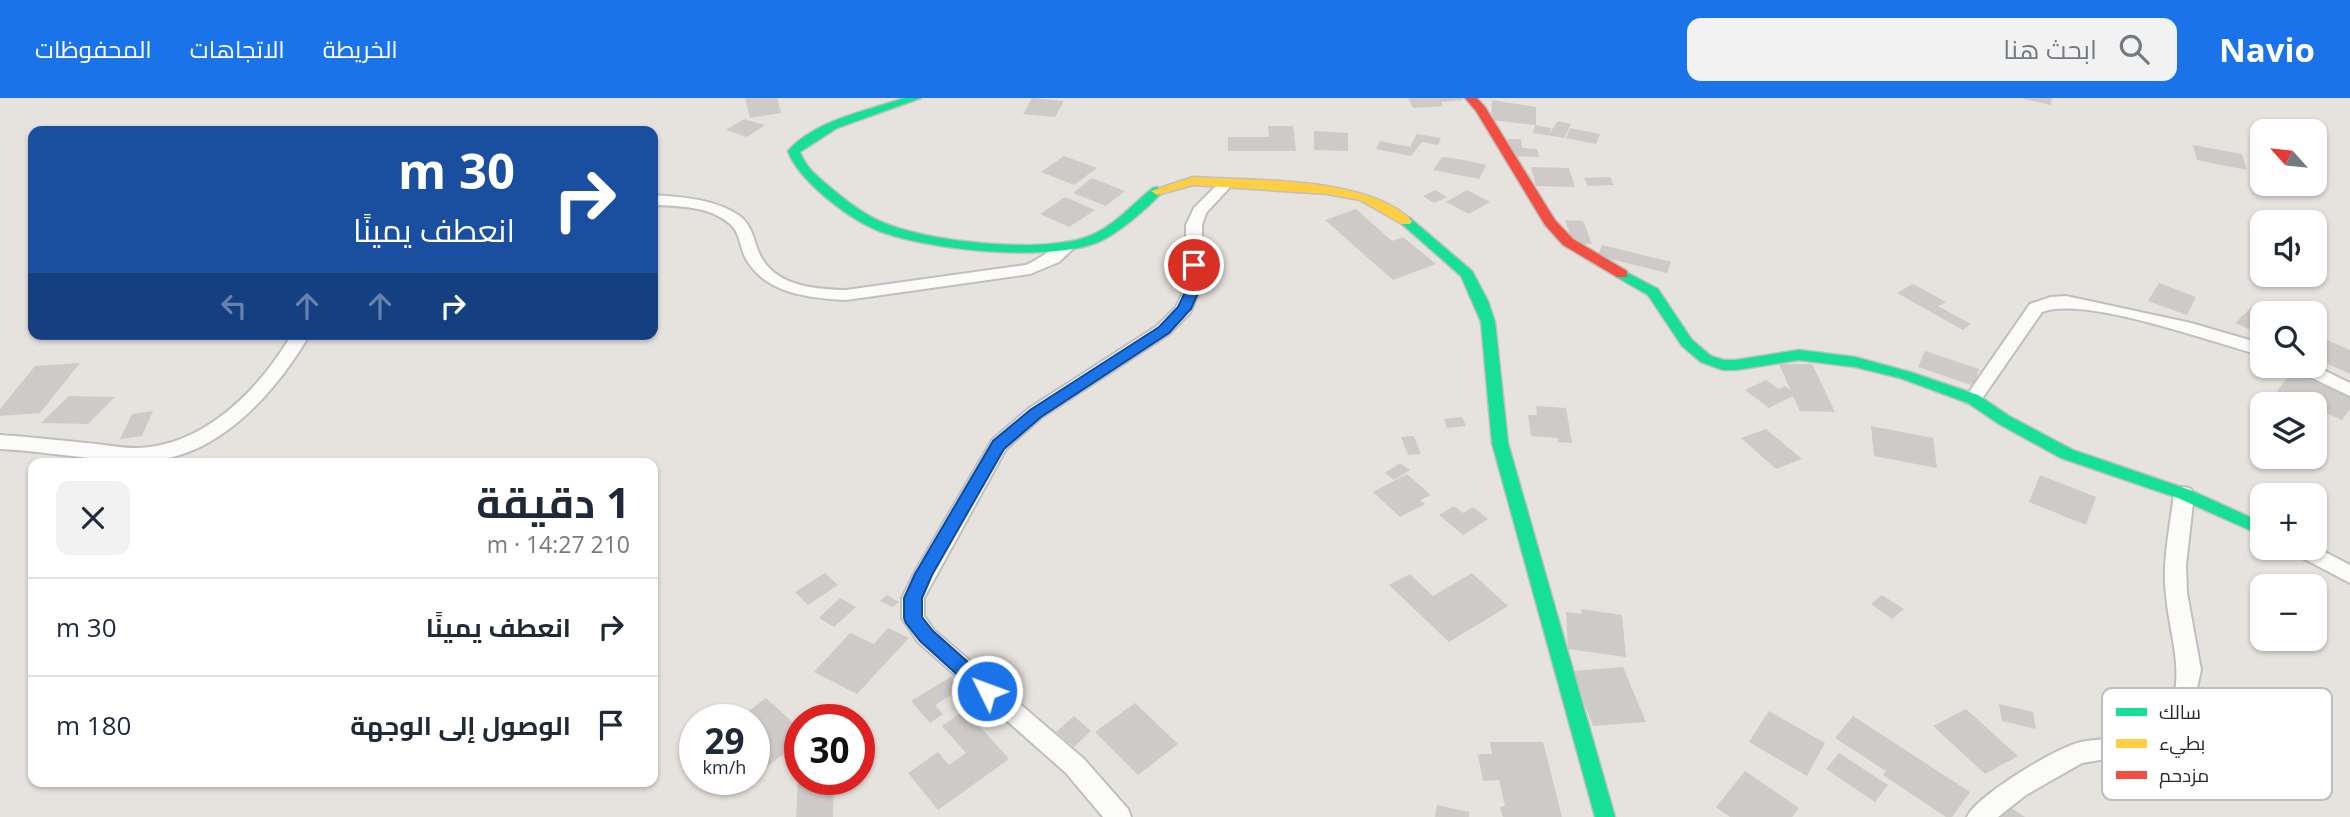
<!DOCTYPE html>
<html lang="ar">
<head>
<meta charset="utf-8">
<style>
	body { margin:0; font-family:"Open Sans",Cairo,sans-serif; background:#f2f2f3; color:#1f2937; direction:rtl; height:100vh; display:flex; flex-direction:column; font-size:26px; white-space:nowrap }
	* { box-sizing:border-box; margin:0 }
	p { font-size:23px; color:#747a83 }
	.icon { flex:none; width:38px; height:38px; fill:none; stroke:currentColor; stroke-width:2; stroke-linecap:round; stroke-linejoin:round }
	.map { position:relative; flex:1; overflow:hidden; direction:ltr }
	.drawer { position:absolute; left:28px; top:360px; width:630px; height:329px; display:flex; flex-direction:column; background:#fff; border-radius:14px; box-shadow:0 2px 5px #0004; direction:rtl }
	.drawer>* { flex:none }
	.top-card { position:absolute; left:28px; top:28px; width:630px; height:214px; border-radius:14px; box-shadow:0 2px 5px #0004; direction:rtl; background:#1a4fa0; color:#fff; overflow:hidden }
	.needle { width:46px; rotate:297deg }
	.buttons { position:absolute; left:2250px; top:21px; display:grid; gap:14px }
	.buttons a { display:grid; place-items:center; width:77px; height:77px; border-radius:14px; background:#fff; box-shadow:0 2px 5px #0004; font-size:35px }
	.speed { position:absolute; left:679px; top:606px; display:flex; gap:14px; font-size:35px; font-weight:700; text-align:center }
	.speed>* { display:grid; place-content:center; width:91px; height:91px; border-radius:50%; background:#fff; box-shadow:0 2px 5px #0004; line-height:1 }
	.speed small { font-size:18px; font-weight:400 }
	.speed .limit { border:10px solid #d22; background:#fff; color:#111 }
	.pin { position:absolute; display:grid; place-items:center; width:60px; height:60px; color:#fff; margin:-30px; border:4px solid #fff; border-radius:50%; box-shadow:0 2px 7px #0007 }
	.me { position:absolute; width:77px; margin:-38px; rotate:312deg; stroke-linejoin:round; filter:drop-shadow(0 0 5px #0008) }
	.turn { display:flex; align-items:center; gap:24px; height:147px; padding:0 28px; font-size:32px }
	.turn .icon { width:91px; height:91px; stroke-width:2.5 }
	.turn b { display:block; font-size:49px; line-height:60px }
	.lanes { display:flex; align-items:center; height:66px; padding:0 28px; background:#0003; justify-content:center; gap:35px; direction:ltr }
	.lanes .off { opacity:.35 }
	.round { display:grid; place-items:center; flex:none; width:74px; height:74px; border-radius:14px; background:#f2f2f3 }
	.overview { display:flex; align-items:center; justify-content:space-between; height:119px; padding:0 28px }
	h1 { font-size:42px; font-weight:700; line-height:52px }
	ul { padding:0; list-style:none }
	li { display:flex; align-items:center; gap:21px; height:98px; padding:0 28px; border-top:2px solid #e0e1e3 }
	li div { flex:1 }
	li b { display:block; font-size:26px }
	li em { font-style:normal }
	header { display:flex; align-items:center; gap:42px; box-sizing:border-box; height:98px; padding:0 35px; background:#1a73e8; color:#fff }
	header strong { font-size:33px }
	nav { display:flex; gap:38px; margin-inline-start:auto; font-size:24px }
	.search { width:490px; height:63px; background:#f2f2f3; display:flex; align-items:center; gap:18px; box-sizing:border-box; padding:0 24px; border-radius:14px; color:#747a83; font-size:26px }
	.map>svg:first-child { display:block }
	.building { fill:#cecac8 }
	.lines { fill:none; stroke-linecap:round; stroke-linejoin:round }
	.street-casing { stroke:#c0bfbf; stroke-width:4 }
	.fast-casing { stroke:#c0bfbf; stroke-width:3 }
	.slow-casing { stroke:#c0bfbf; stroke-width:3 }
	.jam-casing { stroke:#c0bfbf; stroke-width:3 }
	.street { fill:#fbfbfa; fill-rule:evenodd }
	.fast { fill:#16e098; fill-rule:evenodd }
	.slow { fill:#ffcf43; fill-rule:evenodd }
	.jam { fill:#f24e42; fill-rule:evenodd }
	.route { fill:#1a73e8; stroke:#114b97; stroke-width:2 }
	.key { fill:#fff; stroke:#bebebe; stroke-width:2 }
	.key-label { font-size:19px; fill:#282828 }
</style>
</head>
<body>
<header>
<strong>Navio</strong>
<div class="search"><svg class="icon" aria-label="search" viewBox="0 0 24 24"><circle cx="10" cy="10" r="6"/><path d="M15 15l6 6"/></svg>ابحث هنا</div>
<nav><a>الخريطة</a><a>الاتجاهات</a><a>المحفوظات</a></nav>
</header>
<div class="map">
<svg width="2350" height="719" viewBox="0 0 2350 719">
	<rect width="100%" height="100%" fill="#e6e2de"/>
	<path class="building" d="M745,0H777L781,15L750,20Z
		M1032,0H1033L1064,3L1055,19L1023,16Z
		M1408,0H1462L1463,2L1441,4L1443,8L1413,10Z
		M2024,0H2052L2051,7L2024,1Z
		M1492,2L1536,9V27L1491,22Z
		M744,21L765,27L747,39L726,32Z
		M1558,23L1571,26L1564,40L1533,35L1535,27L1551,30L1549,36Z
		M1268,28H1293L1296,53H1228V39H1269Z
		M1570,30L1600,36L1596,46L1566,40Z
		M1314,33L1348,35V53L1314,52Z
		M1417,36L1441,40L1438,47L1422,44L1411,58L1376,51L1380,43L1410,49Z
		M1508,41H1521L1522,50L1537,51L1539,59L1510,58Z
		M2193,47L2242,56L2247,72L2197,62Z
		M1064,58L1097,70L1074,87L1041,74Z
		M1442,59L1459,61L1486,67L1479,81L1433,72Z
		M1531,69L1569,70L1575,89L1536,88Z
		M1610,79L1614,87L1588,88L1584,80Z
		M1092,80L1125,93L1106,108L1073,95Z
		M1435,92L1447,99L1434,105L1423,98Z
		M1467,92L1490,104L1469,116L1446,104Z
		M1065,99L1095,112L1069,129L1040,116Z
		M1356,111L1392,143L1403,139L1436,166L1393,182L1325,122Z
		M1565,122L1583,123L1592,146L1573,145Z
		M1602,147L1671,164L1667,175L1598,158Z
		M2159,185L2196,199L2187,217L2148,203Z
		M1913,186L1946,204L1938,208L1971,226L1963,232L1897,195Z
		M2252,209L2263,214V237L2235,225Z
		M2315,237L2350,252V276L2315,260Z
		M1925,253L1979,271L1974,288L1918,269Z
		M80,265L40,315L0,318V311L35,268Z
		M1779,266H1812L1835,314L1800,313L1793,298L1769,310L1745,292L1766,282L1779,291L1785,288L1791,293Z
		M2292,274L2350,299V311L2342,322L2315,310V306H2306L2277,293Z
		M69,298L115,299L88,326L41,325Z
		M1536,308L1566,310L1572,345L1558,344V340L1531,338L1528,317H1537Z
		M153,313L142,338L120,341L132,316Z
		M1462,319L1466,328L1447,330L1444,321Z
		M1871,328L1933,340L1937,370L1874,358Z
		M1766,331L1802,361L1776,371L1741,340Z
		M1414,338L1421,356L1408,357L1401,339Z
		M1400,365L1410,372L1394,382L1385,375Z
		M1407,376L1431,397L1420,402L1425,406L1400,419L1373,394Z
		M2040,377L2096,399L2086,427L2029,404Z
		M1454,408L1463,415L1473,409L1488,421L1463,437L1439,417Z
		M825,475L838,487L808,507L795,494Z
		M1472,475L1508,508L1449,544L1389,487L1410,476L1433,498Z
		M887,497L899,504L893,509L880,503Z
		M1882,497L1904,511L1892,521L1871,506Z
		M840,500L856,509L834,529L819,520Z
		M1581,511L1622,517L1626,559L1568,551L1566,514L1582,516Z
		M888,530L909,540L857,596L814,574L850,535L874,546Z
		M1623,569L1646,624L1593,628L1572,573Z
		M951,579L961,591L935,607L943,616L930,625L911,603Z
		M766,600L800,631V643L766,670L754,659V621H738Z
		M1135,605L1178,646L1138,677L1095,634Z
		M1999,606L2033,614L2036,631L2002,623Z
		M1966,611L2018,658L1985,676L1933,628Z
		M965,612L1009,661L938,712L908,675L938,654L949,667L966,655L942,628Z
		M1769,613L1825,645L1807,678L1749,644Z
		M1074,618L1091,633L1074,649L1056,634Z
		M1853,618L1970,694L1952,719H1946L1883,677L1886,673L1835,640Z
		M1490,644H1543L1562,719H1503L1500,709L1505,708L1499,682L1483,683L1478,656H1492Z
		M1839,655L1888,687L1875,704L1826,671Z
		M1745,673L1799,710L1792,719H1730L1716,709Z
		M798,681H834L833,719H796Z
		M1437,707L1469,714V719H1435Z
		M2008,708L2025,719H1999Z"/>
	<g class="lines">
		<defs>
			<path id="street" d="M1226,82L1233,86L1206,115L1202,127V188L1190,215L1169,236L1042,319L1006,351L924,500V518L934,532L1084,661L1128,711L1131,719H1103L1066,675L918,544L902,520V500L917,470L992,342L1028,311L1157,228L1176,209L1186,188V127L1194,110L1221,83Z
				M653,97C682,99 717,101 741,119C753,129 754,145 760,157C776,189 816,191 846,192L1026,167C1040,161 1055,148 1067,144L1075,149L1059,164L1030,176L846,202C809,200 766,196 746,161C740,150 740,134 730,126C710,108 678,108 653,107Z
				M2066,198L2191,225L2263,246V258C2215,245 2084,197 2042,214L1979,305H1967L1964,301L1967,297L2030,206L2051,199Z
				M292,236H310C276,294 218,361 145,363C97,364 48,353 0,351V337C32,339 64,343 96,346C113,348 133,352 150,349C212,341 262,287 292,236Z
				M2292,268H2315L2350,285V298L2295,272Z
				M2184,389L2191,391L2194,396L2186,467L2187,495L2201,572L2189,625L2175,644L2143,655L2082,665L2026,697L1998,719H1967C1976,698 2057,649 2081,644C2100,640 2144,641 2159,630C2163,626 2169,617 2171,612C2184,568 2170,540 2166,497C2162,464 2170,429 2174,396L2177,391Z
				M2315,449L2350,467V485L2293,455L2290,450Z"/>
			<path id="fast" d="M904,0H921L837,30L800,54C806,70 818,79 831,90C847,103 864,117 884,125C929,144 1037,155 1084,140C1111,132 1131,107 1153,90L1157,89L1163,93C1148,110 1117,137 1096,145C1045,164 924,152 874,131C846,118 798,82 788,53C815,22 867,13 904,0Z
				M1406,119L1410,120L1472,173L1488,203L1495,224L1508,345L1615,719H1595L1492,345L1481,224L1461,178L1402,126L1400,123Z
				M1622,172L1658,191L1692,242L1711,258L1724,262H1736L1799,252L1855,259L1910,274L1978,297L2009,318L2073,352L2190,392L2263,425V438L2178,400L2061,360L1999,326L1968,305L1900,280L1855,269L1799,262L1736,272H1723L1701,264L1682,248L1648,197L1617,179L1615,176Z"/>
			<path id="slow" d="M1193,79C1254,83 1368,78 1412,123L1410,126H1402L1360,102L1327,96L1193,87L1157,97L1151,93Z"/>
			<path id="jam" d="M1465,0H1477L1485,9L1555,122L1573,141L1627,173V179H1617L1563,147L1545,127L1476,13Z"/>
		</defs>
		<use href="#street" class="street-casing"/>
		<use href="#fast" class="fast-casing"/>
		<use href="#slow" class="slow-casing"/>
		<use href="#jam" class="jam-casing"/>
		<use href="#street" class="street"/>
		<use href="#fast" class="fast"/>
		<use href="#slow" class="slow"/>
		<use href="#jam" class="jam"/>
	</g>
	<path class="route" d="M1194,163L1201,167V188L1191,211L1169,235L1041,319L1004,351L932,477L922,500V519L933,533L994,587L997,593L994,598L987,600L981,598L920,543L906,525L904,520V500L915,476L993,343L1030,312L1159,229L1178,209L1188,188L1187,167Z"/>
	<rect x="2102" y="590" width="230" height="112" rx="10" class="key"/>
	<rect x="2116" y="610" width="31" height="8" fill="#16e098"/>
	<rect x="2116" y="641" width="31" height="9" fill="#ffcf43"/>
	<rect x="2116" y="673" width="31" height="8" fill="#f24e42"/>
	<g class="key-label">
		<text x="2159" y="621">سالك</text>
		<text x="2159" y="652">بطيء</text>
		<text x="2159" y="684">مزدحم</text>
	</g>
</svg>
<div class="buttons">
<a><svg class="needle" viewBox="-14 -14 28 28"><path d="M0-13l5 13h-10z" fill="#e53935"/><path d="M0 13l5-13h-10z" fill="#747a83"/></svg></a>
<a><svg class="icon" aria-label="sound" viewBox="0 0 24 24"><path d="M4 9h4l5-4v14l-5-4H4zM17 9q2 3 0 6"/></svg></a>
<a><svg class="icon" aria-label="search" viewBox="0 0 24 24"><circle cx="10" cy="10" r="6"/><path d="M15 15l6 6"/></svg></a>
<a><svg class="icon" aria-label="layers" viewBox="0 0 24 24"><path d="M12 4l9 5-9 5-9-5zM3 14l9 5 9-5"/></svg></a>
<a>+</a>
<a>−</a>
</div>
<div class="speed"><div>29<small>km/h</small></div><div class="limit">30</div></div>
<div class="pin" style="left:1194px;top:167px;background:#d93025"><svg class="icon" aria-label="arrive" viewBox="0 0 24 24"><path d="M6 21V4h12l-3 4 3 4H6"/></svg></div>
<svg class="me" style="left:987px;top:593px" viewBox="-20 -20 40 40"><circle r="17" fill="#1a73e8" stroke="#fff" stroke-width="3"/><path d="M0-11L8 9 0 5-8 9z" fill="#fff"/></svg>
<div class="top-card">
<div class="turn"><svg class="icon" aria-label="right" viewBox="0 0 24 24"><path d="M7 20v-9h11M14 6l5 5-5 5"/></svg><div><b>30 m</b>انعطف يمينًا</div></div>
<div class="lanes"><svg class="icon off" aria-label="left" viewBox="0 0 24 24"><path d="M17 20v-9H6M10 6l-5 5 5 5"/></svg><svg class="icon off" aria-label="ahead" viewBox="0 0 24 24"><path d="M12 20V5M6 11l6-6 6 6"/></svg><svg class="icon off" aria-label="ahead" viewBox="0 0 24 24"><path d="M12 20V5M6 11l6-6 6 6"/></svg><svg class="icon" aria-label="right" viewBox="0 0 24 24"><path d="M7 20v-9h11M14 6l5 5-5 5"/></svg></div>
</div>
<section class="drawer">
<div class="overview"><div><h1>1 دقيقة</h1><p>210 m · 14:27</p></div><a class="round"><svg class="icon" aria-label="close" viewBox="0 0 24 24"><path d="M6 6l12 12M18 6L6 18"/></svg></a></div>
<ul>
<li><svg class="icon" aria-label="right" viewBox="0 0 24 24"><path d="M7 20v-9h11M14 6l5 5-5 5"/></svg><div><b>انعطف يمينًا</b></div><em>30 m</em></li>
<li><svg class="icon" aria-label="arrive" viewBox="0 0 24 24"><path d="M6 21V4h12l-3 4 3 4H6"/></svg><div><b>الوصول إلى الوجهة</b></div><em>180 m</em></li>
</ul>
</section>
</div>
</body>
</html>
